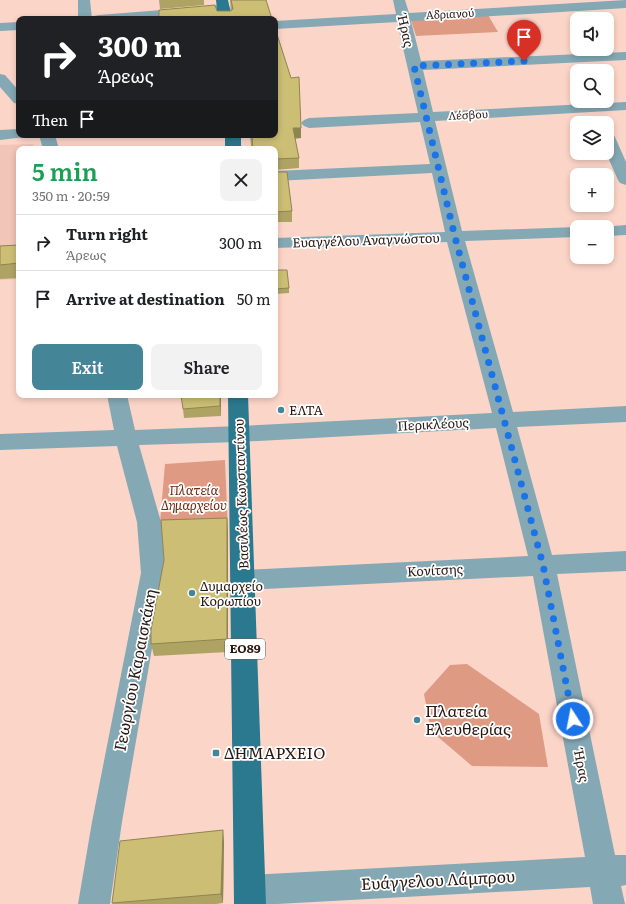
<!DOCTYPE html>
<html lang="en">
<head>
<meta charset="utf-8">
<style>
	body { margin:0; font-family:Literata,serif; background:#f2f2f2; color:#202124; height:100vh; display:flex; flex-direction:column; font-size:15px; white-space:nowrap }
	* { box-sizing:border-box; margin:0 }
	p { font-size:13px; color:#757577 }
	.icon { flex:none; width:22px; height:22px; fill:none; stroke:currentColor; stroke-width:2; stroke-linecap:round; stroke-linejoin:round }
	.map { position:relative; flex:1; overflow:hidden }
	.drawer { position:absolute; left:16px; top:146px; width:262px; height:252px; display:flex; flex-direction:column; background:#fff; border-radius:8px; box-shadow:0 2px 6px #0003 }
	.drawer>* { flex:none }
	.banner { position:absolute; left:16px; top:16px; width:262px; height:122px; border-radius:8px; box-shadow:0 2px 6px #0003; background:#202124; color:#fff; overflow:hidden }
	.tools { position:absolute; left:570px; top:12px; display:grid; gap:8px }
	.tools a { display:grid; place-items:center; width:44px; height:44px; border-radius:8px; background:#fff; box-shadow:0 2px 6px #0003; font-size:20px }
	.pin { position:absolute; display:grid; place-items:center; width:34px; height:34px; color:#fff; margin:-41px -17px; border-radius:50% 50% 50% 0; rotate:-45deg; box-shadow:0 0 4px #0007 }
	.pin .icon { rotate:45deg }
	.me { position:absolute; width:44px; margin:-22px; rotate:349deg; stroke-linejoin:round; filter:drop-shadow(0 0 3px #0008) }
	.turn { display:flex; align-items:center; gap:14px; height:84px; padding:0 16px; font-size:18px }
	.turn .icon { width:52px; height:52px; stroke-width:2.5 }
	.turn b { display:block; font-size:28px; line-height:34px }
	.then { display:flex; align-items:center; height:38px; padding:0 16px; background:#0003; gap:8px; font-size:15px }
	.round { display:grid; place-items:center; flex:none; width:42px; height:42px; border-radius:8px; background:#f2f2f2 }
	.headline { display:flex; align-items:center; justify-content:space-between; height:68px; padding:0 16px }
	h1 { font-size:24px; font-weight:600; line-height:30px; color:#1e9e55 }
	.primary-button { display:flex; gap:8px; margin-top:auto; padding:8px 16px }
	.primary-button a { flex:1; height:46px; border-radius:8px; background:#448598; color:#fff; font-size:16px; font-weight:600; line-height:46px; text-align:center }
	.primary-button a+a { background:#f2f2f2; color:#202124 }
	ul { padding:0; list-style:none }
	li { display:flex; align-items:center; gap:12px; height:56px; padding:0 16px; border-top:1px solid #e0e0e0 }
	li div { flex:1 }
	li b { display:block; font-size:15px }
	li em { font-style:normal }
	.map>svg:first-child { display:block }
	.built { fill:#f1c5b7 }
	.green { fill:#df9a83 }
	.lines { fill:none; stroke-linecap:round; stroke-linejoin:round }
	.minor { fill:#84a8b4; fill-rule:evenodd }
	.major { fill:#2a798e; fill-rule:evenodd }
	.wall { fill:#afa364 }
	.shaded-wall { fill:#8f8551 }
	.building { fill:#ccbe74; stroke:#8f8551 }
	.route { stroke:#1a73e8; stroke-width:7; stroke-dasharray:0 12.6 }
	.poi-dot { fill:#448598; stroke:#fff; stroke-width:1.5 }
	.labels { text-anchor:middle; stroke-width:3.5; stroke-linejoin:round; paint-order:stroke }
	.far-street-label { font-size:11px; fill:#291812; stroke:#fff }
	.shield { fill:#fff; stroke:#695d59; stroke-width:1 }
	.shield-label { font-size:12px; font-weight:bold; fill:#291812 }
	.street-label { font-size:13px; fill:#291812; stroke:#fff }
	.poi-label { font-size:13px; fill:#291812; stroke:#fff; text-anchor:start }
	.park-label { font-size:13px; font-style:italic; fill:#6c2a13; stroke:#fff }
	.near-street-label { font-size:16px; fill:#291812; stroke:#fff }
	.near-poi-label { font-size:16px; fill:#291812; stroke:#fff; text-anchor:start }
</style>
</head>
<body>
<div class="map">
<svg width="626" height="904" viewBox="0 0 626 904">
	<rect width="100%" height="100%" fill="#fcd5c9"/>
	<path class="built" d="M33,144L35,149H19V279L0,280V145Z"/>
	<path class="green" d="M488,15L498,32L416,36L411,20Z
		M225,460L228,532L159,534L165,464Z
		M467,664L539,714L548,767L472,766L431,731L424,694L450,665Z"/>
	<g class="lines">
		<path class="minor" d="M78,0H90L92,19H78Z
			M393,0H405L409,13L626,0V8L411,21L421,61L626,52V60L423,70L433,112L626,102V110L435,121L462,231L577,227H578L577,237L465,241L513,412L626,406V422L517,427L552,555L626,551V571L557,574L615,855H626V885L621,886L625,904H593L590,887L277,904H247L239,901L235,890L239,879L250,875L585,857L533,576L244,590L235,587L232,580L235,573L244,570L528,556L496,428L239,442L139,445L161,522L165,573L122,822L110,904H78L92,822L141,573L137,522L117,446L0,450V434L114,430L107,395H127L135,430L239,426L492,413L447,242L275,248V238L445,232L432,173L275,181V171L430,164L420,122L309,128L304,126L301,123L304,120L309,118L418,113L397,22L275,29V21L396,14Z
			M224,5L229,6L231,9L229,12L148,19H92L94,16L99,15Z
			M19,22V30L0,31V23Z
			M0,74L5,75L19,91V104L14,103L0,87Z
			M19,129V135H26L25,137L0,140V130Z
			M607,132L613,134L615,137L626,162V185L620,183L618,180L606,153Z
			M39,135H55L59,149H43Z
			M626,225V235L607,236V227H602Z"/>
		<path class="major" d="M216,0H228L232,19H218Z
			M225,135H241V149H225Z
			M228,395H248L266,904H234Z"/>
	</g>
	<path class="wall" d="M159,0H204V5L160,9Z
		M230,0H266L272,19L217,11H231Z
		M250,135H275L301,138H295L299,158V168L275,170V149L251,146Z
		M275,172L292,211V222H275Z
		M19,245V278L0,279V246Z
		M275,270L289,288V293L275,294Z
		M221,395V416L184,418L183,409Z
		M228,532V652L154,656L151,644Z
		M224,841L223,903L216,904H113L112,903Z"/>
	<path class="shaded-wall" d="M293,128H301V138L293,139Z
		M220,395H221V416L220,406Z
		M227,518L228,532V652L227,639Z
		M223,830L224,841L223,903L221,894Z"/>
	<path class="building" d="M231,0H266L272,19H159V10L215,5L217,11H231L233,9Z
		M275,28L291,78L299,77L301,128H293L299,158L275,159V149H253L252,136H250V135H275Z
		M275,172H287L292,211L275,212Z
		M19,245V263L0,265V246Z
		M275,270H287L289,288L275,289Z
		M181,395H220V406L183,409Z
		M227,518V639L151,644V630L164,560L161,520Z
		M223,830L221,894L112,903L120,841Z"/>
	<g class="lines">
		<path class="route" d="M524,61L414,66L455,237L543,565L573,719"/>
	</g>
	<g class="poi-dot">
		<circle cx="281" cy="410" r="4"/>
		<circle cx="192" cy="593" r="4"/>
		<circle cx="417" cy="720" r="4"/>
		<rect x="212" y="749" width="8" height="8" rx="2"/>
	</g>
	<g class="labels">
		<g class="far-street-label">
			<text transform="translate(450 14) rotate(-3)" y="4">Αδριανού</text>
			<text transform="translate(468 115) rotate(-3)" y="4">Λέσβου</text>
		</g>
		<rect class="shield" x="225" y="639" width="40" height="20" rx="3"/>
		<g class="shield-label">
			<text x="245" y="653">ΕΟ89</text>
		</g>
		<g class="street-label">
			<text transform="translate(406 31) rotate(77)" y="5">Ήρας</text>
			<text transform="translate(366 240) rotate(-2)" y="5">Ευαγγέλου Αναγνώστου</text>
			<text transform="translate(433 424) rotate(-3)" y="5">Περικλέους</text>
			<text transform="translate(241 494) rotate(-92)" y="5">Βασιλέως Κωνσταντίνου</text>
			<text transform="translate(435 570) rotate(-3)" y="5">Κονίτσης</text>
			<text transform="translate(582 766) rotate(79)" y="5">Ήρας</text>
		</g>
		<g class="poi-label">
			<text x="289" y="415">ΕΛΤΑ</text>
			<text x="200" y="591">Δυμαρχείο<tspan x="200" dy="15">Κορωπίου</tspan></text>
		</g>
		<g class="park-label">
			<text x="194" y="495">Πλατεία<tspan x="194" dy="15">Δημαρχείου</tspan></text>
		</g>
		<g class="near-street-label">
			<text transform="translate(135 670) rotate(-79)" y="6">Γεωργίου Καραισκάκη</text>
			<text transform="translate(438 880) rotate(-3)" y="6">Ευάγγελου Λάμπρου</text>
		</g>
		<g class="near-poi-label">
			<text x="425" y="717">Πλατεία<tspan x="425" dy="18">Ελευθερίας</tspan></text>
			<text x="224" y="759">ΔΗΜΑΡΧΕΙΟ</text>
		</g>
	</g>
</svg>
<div class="tools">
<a><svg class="icon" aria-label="sound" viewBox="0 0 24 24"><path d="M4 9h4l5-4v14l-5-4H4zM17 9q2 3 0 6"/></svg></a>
<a><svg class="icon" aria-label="search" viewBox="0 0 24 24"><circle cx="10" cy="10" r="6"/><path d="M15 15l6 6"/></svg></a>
<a><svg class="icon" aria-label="layers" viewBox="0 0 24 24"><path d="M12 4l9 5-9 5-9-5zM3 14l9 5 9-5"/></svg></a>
<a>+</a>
<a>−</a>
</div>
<div class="pin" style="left:524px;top:61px;background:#d93025"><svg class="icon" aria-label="arrive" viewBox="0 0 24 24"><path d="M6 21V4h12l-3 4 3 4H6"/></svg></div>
<svg class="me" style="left:573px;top:719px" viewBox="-20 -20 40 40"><circle r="17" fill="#1a73e8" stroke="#fff" stroke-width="3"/><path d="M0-11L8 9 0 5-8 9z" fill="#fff"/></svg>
<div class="banner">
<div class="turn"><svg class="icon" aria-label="right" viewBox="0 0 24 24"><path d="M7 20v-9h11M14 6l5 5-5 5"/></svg><div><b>300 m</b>Άρεως</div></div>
<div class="then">Then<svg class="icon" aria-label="arrive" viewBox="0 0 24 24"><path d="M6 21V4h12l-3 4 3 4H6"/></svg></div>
</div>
<section class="drawer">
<div class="headline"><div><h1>5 min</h1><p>350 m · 20:59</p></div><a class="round"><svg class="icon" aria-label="close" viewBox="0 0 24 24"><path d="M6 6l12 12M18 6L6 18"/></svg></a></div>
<ul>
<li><svg class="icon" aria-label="right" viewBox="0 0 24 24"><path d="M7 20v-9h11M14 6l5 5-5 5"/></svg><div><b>Turn right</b><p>Άρεως</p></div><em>300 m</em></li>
<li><svg class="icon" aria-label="arrive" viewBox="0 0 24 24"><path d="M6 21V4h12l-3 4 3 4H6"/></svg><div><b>Arrive at destination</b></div><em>50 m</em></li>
</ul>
<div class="primary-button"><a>Exit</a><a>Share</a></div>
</section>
</div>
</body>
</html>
